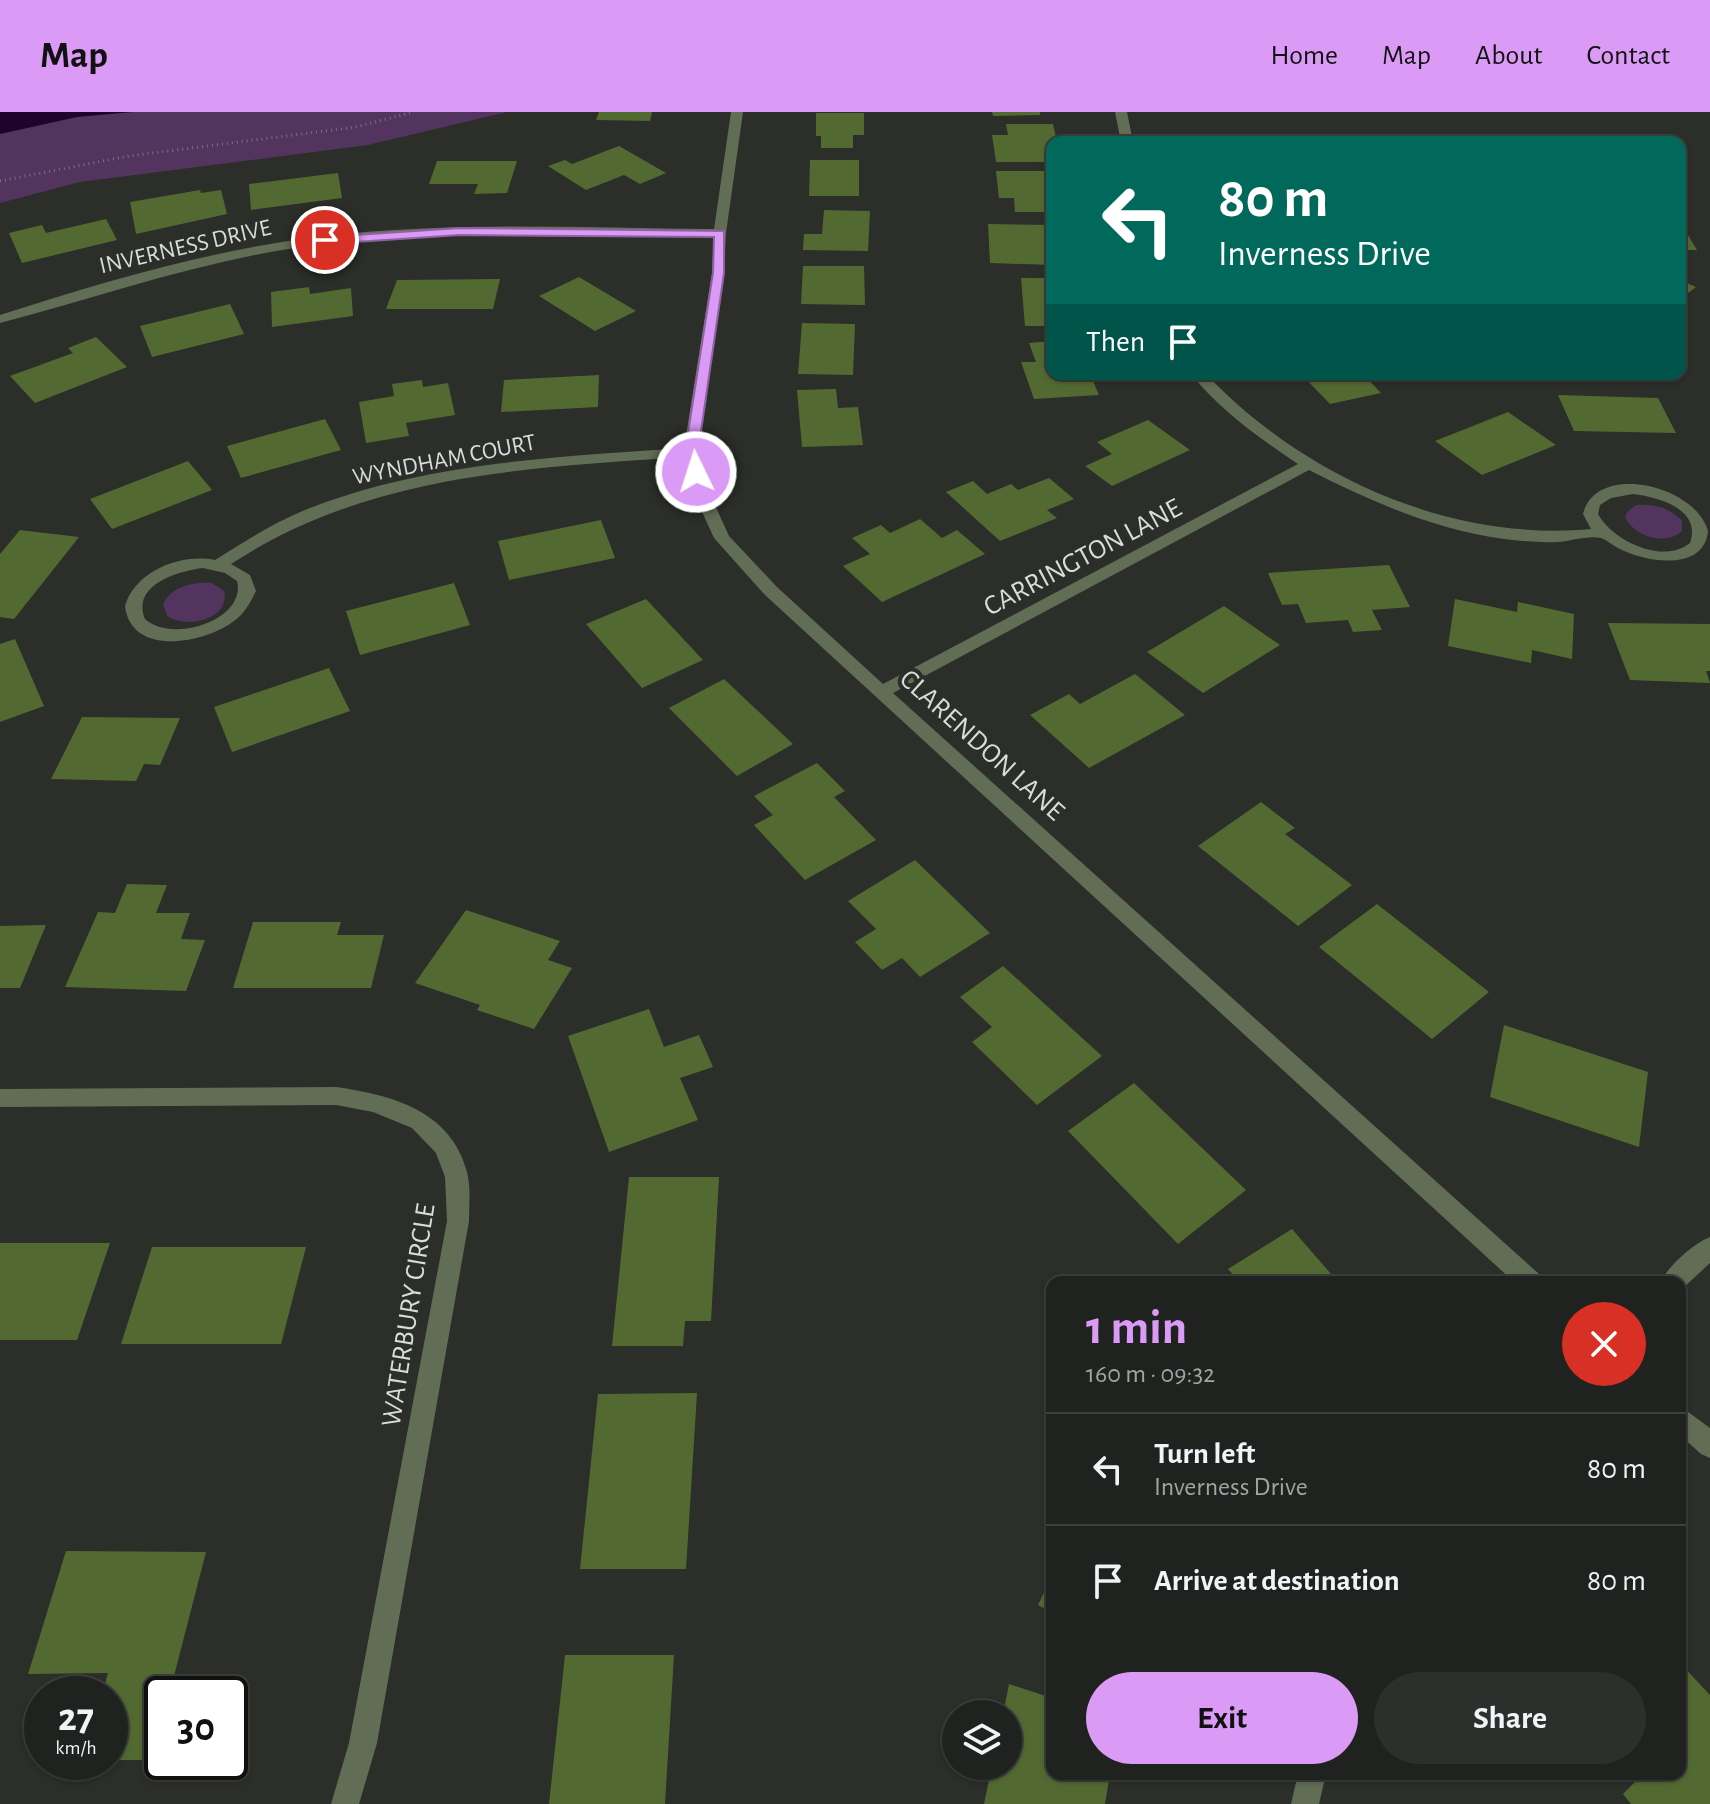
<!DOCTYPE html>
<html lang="en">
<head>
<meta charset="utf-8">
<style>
	body { margin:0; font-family:"Alegreya Sans",sans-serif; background:#2d2f2c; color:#f1f3f6; height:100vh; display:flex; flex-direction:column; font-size:30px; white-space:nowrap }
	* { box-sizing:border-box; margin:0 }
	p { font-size:26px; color:#a2a4a4 }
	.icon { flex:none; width:44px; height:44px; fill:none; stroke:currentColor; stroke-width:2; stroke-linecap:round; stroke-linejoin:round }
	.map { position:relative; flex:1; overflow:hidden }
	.details { position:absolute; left:1046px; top:1164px; width:640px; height:504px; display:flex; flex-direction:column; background:#20221f; border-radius:16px; box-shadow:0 2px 6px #0004,0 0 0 2px #3d3f3d }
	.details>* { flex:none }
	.top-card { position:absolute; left:1046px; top:24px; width:640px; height:244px; border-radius:16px; box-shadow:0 2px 6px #0004,0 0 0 2px #3d3f3d; background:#00695c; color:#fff; overflow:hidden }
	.buttons { position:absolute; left:942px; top:1588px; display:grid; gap:16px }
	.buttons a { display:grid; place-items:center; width:80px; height:80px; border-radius:50%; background:#20221f; box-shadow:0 2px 6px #0004,0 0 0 2px #3d3f3d; font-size:40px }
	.speed { position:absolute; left:24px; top:1564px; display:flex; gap:16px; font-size:40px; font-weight:700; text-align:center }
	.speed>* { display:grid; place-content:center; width:104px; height:104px; border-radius:50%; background:#20221f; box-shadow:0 2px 6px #0004,0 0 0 2px #3d3f3d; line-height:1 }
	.speed small { font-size:20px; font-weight:400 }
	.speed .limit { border:4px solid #111; border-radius:12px; background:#fff; color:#111 }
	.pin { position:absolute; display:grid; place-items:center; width:68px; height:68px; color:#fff; margin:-34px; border:4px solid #fff; border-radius:50%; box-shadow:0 2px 8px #0007 }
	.me { position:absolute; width:88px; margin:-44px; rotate:356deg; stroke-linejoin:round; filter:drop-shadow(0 0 6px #0008) }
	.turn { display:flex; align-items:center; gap:28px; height:168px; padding:0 40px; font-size:36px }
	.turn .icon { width:104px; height:104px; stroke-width:2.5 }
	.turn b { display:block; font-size:56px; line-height:68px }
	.then { display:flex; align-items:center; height:76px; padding:0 40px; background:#0003; gap:16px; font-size:30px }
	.round { display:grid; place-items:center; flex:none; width:84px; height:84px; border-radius:42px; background:#2d2f2c }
	.overview { display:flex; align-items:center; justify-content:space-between; height:136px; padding:0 40px }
	h1 { font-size:48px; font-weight:600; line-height:60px; color:#da9af6 }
	.primary-button { display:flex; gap:16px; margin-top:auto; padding:16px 40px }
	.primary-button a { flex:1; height:92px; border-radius:48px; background:#da9af6; color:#111; font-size:32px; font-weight:600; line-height:92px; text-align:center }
	.primary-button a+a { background:#2d2f2c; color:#f1f3f6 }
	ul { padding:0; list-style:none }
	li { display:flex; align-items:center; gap:24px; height:112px; padding:0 40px; border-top:2px solid #3d3f3d }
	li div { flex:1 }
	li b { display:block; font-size:30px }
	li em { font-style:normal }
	header { display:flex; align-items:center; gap:48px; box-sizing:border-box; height:112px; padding:0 40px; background:#da9af6; color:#111 }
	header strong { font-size:38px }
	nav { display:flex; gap:44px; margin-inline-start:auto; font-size:28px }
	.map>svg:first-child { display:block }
	.green { fill:#52345f }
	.water { fill:#20022c }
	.building { fill:#526a32 }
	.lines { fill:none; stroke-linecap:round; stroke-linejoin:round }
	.path { stroke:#747672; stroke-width:3; stroke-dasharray:1 4; stroke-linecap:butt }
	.minor { fill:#626d55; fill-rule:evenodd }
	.route { fill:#da9af6; stroke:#8e64a0; stroke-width:2 }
	.labels { text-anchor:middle; stroke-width:8; stroke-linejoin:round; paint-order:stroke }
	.far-street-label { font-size:24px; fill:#dadcd9; stroke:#2b2e29 }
	.street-label { font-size:28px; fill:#dadcd9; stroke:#2b2e29 }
</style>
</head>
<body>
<header>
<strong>Map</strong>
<nav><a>Home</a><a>Map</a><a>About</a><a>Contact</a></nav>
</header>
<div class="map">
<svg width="1710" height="1692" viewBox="0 0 1710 1692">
	<rect width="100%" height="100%" fill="#2b2e29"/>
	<path class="green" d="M0,0H507L368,33L80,70L0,91Z
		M1636,393C1654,392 1669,395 1682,409V419C1666,434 1634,425 1625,405L1627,400Z
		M212,471L224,479C231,508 185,517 167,504L163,492C172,474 193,470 212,471Z"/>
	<path class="water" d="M0,0H133L77,5L0,22Z"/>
	<path class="building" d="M599,0H652L650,9L596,8Z
		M992,0H1040V3L993,4Z
		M816,1H864V23H853V36H821V24H816Z
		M1006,12H1053L1057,30H1046L1049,50H996L992,23H1008Z
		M619,34L666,61L640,72L624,63L586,78L548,54L565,48L572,52Z
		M810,48H859V84H809Z
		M437,49H517L507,81L474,82L478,72H429Z
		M996,59H1051L1052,100H1015L1014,86H999Z
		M338,61L342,86L251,98L249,72Z
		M200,78L201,81L221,78L227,102L136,122L130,90Z
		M824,98L870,99L868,139L803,138L804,122H822Z
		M106,107L117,128L22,151L9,121L42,113L46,121Z
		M1680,110L1697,138H1680Z
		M988,112L1051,113L1052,153L990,151Z
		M803,154H864L865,193L801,192Z
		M579,165L636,199L595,219L539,184Z
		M1021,166H1052V214H1025Z
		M500,167L493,197H386L397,168Z
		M1680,168L1696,175L1680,187Z
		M309,175L310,182L351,176L353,204L272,215L271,180Z
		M230,192L244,222L152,245L140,214Z
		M802,211L855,212L853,263L798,262Z
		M96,225L127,255L35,291L10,264L73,241L68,236Z
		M1052,229V262H1090L1099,283L1034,287L1021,250H1036L1029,231Z
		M1301,262H1363L1381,281L1330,292Z
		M599,263L598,295L501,300L504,268Z
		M422,268L423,275L448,271L455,303L406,311L409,324L366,331L359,290L394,284L392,272Z
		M836,277L838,296L858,295L863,333L802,335L797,278Z
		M1558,283L1658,286L1676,321L1574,319Z
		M1508,300L1556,333L1482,363L1435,329Z
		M325,307L341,338L241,366L227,334Z
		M1148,308L1190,338L1112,374L1085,354L1112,342L1097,330Z
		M188,349L212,378L112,417L90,387Z
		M1049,366L1074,387L1047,398L1057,406L1000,429L946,380L973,369L987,382L1011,372L1018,378Z
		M920,407L942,426L957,418L985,442L882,490L843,454L870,442L852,426L881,413L890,421Z
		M601,408L615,446L509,468L498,429Z
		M20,418L79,425L14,507L0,505V442Z
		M1389,453L1410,495L1372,498L1382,518L1353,520L1348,508L1306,511L1298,492L1282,493L1268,461Z
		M454,471L470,513L360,543L346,499Z
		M646,487L703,548L642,576L586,512Z
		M1455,487L1517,500L1518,490L1574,502L1572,547L1532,538L1531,551L1448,534Z
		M1224,494L1280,533L1203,581L1147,540Z
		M1608,511L1710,512V559H1706L1710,571L1630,568Z
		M15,527L44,594L0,610V532Z
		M329,556L350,599L232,640L214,595Z
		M1135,562L1185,603L1089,656L1030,603L1069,582L1080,592Z
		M724,567L793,632L737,664L669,596Z
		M82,605L180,606L160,653L144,652L136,669L51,667Z
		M817,651L845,679L834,685L876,728L805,768L754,713L773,703L754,684Z
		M1261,690L1295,716L1285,722L1352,773L1298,814L1198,734Z
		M915,748L990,821L920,865L902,846L882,858L855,830L876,817L848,789Z
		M127,772L167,773L156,801H190L181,827L205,828L186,879L65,875L98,800L115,801Z
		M1377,792L1489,880L1432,927L1319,835Z
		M466,798L560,829L548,848L572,856L534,917L477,898L480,893L415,871Z
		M253,810H341L337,823H384L371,876H233Z
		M46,813L20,876H0V814Z
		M1003,854L1102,944L1037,993L972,930L992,915L960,885Z
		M649,897L664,935L699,923L713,955L680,966L698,1008L609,1040L568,924Z
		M1504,913L1648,960L1639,1035L1490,985Z
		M1134,971L1246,1078L1178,1132L1068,1019Z
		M629,1065H719L711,1209H685L683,1234H612Z
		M1292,1117L1338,1170H1239L1228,1157Z
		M0,1131H110L77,1228H0Z
		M152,1135H306L281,1232H121Z
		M697,1281L686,1457H580L598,1282Z
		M66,1439L206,1440L173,1568H213L210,1582H162V1648H110V1582H102L108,1561L28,1562Z
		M1052,1464V1501L1038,1493Z
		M565,1543H674L665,1692H549Z
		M1680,1551L1710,1583V1692H1631L1623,1682L1643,1662H1680Z
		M1009,1572L1052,1586V1662H1110L1105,1692H984L992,1654H1008V1602H1003Z"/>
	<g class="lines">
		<path class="path" d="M0,69L129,44L356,15L414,0"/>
		<path class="minor" d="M731,0H743L726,121L724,161L698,340L709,380L729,424L777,475L883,572L1298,352C1259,326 1221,299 1191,262H1206C1303,364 1449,430 1591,417L1583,402C1595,350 1695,372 1708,419C1704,460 1647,450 1622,438C1615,435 1607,428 1601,426C1589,423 1570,429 1558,430C1540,431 1521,429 1504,427C1435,418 1370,389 1309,358L893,581L1539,1162L1543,1170H1514L765,483L714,426L693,380L685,345C527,356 368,362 231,452L250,463L256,479C250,491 245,501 234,509C206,531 131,546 125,494C135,459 181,441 215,448C244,430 273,411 305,398C424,350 558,345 684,336L712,161L714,125C570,123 425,114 282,138C186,154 95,186 0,211V203C106,169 214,137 325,124C454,109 585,116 714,117ZM1633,382C1658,385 1702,397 1690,431C1663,453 1613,429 1598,402L1600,393L1611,386ZM203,456L225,461L237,469C247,508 172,532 145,507C131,473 178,459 203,456Z
			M1115,0H1127L1133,30H1121Z
			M336,975C391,983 451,998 467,1060C471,1076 469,1093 469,1109L377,1631L359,1692H331L349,1631L447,1109L445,1065L436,1041L412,1016L373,1000L336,993L0,995V977Z
			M1710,1125V1151L1681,1178L1680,1170H1661C1668,1154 1693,1132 1710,1125Z
			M1680,1294L1710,1316V1346L1701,1342L1680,1323Z
			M1298,1662H1326L1319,1692H1291Z"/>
	</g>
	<path class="route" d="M460,116L724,119V161L698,340L701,363H691L685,340L713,161L714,125L460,123L325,132L319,128L325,125Z"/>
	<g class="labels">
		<g class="far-street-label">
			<text transform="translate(185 134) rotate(-13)" y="8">INVERNESS DRIVE</text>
			<text transform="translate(444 347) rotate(-11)" y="8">WYNDHAM COURT</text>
		</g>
		<g class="street-label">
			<text transform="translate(1082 444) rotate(-28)" y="10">CARRINGTON LANE</text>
			<text transform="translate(983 632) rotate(42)" y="10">CLARENDON LANE</text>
			<text transform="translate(407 1203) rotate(-81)" y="10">WATERBURY CIRCLE</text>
		</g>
	</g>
</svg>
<div class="buttons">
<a><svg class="icon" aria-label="layers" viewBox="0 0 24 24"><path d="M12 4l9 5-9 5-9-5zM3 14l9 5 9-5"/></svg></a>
</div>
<div class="speed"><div>27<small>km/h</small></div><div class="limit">30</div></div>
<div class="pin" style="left:325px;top:128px;background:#d93025"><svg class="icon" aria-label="arrive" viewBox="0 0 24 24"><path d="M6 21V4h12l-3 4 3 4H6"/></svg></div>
<svg class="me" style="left:696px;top:360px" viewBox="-20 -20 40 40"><circle r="17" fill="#da9af6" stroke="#fff" stroke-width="3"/><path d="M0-11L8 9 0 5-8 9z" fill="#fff"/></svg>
<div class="top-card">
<div class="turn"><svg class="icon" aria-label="left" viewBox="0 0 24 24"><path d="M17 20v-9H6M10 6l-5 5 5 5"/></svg><div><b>80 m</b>Inverness Drive</div></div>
<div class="then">Then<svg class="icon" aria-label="arrive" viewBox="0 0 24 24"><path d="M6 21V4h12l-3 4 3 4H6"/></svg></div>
</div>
<section class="details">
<div class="overview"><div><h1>1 min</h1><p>160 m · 09:32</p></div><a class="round" style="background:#d93025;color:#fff"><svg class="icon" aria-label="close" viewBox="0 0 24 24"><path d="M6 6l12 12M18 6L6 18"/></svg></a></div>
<ul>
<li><svg class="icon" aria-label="left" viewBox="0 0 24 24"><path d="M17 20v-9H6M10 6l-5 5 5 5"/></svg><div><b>Turn left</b><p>Inverness Drive</p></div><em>80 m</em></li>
<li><svg class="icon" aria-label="arrive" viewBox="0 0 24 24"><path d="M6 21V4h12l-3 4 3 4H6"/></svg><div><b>Arrive at destination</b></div><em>80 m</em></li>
</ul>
<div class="primary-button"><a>Exit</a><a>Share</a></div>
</section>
</div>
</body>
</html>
